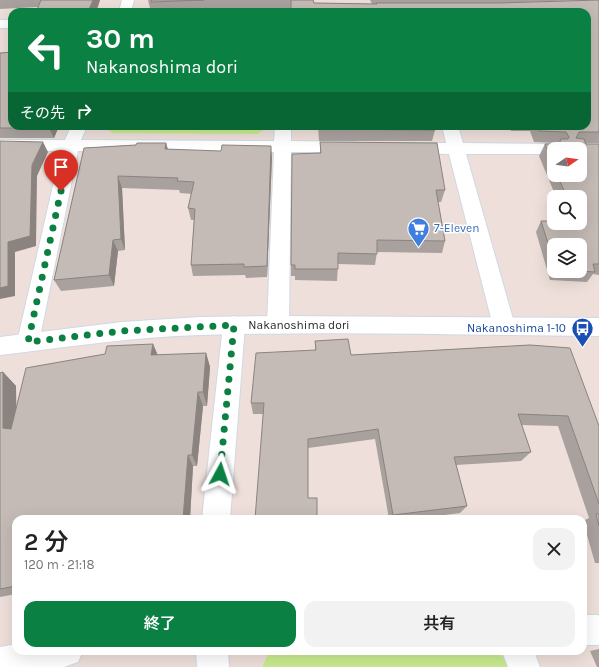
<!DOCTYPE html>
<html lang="ja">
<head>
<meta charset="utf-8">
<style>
	body { margin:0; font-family:Karla,"Noto Sans JP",sans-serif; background:#f2f2f2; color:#222; height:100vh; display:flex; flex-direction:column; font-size:15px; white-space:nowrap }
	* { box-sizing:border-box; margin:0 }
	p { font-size:13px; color:#767676 }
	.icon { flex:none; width:22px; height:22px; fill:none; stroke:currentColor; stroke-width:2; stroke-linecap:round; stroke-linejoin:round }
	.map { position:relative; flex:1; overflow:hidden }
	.panel { position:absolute; left:12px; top:515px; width:575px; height:140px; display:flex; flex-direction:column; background:#fff; border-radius:12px; box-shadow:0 4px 16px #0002 }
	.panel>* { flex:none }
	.banner { position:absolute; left:8px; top:8px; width:583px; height:122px; border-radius:12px; box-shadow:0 4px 16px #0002; background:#0b8043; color:#fff; overflow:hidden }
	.needle { width:26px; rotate:77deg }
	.fabs { position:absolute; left:547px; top:142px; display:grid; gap:8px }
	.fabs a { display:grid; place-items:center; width:40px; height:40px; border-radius:8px; background:#fff; box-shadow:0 4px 16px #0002; font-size:20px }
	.pin { position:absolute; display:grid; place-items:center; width:34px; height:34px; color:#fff; margin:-41px -17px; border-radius:50% 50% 50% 0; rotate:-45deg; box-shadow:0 0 4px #0007 }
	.pin .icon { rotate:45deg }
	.me { position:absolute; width:44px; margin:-22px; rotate:5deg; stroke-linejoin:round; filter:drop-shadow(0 0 3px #0008) }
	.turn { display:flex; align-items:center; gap:14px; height:84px; padding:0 12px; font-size:18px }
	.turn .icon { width:52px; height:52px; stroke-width:2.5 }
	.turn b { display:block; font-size:28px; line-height:34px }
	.then { display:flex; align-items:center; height:38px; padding:0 12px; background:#0003; gap:8px; font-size:15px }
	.round { display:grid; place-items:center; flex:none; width:42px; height:42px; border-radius:12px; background:#f2f2f2 }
	.headline { display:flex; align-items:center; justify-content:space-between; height:68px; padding:0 12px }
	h1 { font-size:24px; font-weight:600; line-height:30px }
	.action { display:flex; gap:8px; margin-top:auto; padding:8px 12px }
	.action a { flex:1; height:46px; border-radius:12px; background:#0b8043; color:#fff; font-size:16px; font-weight:600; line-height:46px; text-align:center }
	.action a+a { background:#f2f2f2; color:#222 }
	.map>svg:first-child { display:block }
	.green { fill:#c9eb8f }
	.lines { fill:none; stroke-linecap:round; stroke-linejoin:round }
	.minor-casing { stroke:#cfd9e4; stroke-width:2 }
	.tertiary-casing { stroke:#cfd9e4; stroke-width:2 }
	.minor { fill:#fff; fill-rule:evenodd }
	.tertiary { fill:#fff; fill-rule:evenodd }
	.wall { fill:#a9a19d; fill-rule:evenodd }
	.shaded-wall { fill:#8a837f }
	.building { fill:#c5bbb6; stroke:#8a837f }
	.route { stroke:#0b8043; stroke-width:7; stroke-dasharray:0 12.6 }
	.labels { text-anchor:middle; stroke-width:3; stroke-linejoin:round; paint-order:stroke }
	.shop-label { font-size:12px; fill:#366cbe; stroke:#fff; text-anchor:start }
	.street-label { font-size:12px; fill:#2a2a2a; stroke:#fff }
	.transit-label { font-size:12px; fill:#164399; stroke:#fff; text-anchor:end }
</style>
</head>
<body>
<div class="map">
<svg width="599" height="667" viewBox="0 0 599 667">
	<rect width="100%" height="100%" fill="#eedfda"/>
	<path class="green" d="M104,126H269L258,134L112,133Z
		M270,651H498L510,667H262Z"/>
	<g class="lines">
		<defs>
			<path id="minor" d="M122,0H134L131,12H119Z
				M0,20H12V28H0Z
				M71,126H87L81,140L274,141L275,126H291V141L351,142L357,143L359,147L357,151L351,152H291L289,325L286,331L278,334L270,331L267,325L274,152L78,151L39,342L36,349L28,351L20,349L17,342L61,151L0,150V140H65Z
				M442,126H458L463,143L554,144L560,145L562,149H554V154H466L515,326L512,332L504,335L496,332L493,326L449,154L407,153L401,152L399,148L401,144L407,143H446Z
				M234,316L242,319L245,325L230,519H202L223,325L226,319Z
				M583,615H599V645H583Z
				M16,644V651H83L78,662L64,667H0V647Z
				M196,651H228L229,667H197Z
				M502,651H534L540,667H508Z"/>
			<path id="tertiary" d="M278,316L599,318V336C466,335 333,331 201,335C134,337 67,347 0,355V337L122,322L200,317Z"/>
		</defs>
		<use href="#minor" class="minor-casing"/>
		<use href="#tertiary" class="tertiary-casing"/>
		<use href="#minor" class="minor"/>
		<use href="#tertiary" class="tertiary"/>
	</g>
	<path class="wall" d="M0,0H100L96,12H36L38,7L0,9Z
		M148,0H313L314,3L372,4L370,0H583L494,3L599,0V143H586V144H599V275L593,274L587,282L550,280L536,232L541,221L580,223V197H556L539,156L545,144H558L559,143L534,142L530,131H511L509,126H587V12L291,8L154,12L153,8H150ZM554,149L580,175H554ZM554,245L580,271H554Z
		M0,53L12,126H59L54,138H0Z
		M318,126H434L435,130L432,141H319Z
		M320,142L445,190L441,202H438L445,241L442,253L377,252L375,265L338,264L337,281L295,280V276H291V265L320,153Z
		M166,143L168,149L272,157L267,277L246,278L245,275L193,276L191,265L194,220H191L188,208L192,194L180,193L179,190L122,188L125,250L118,251L114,286L61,291L54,280L84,148Z
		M315,341L351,355L530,345L599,426V563H595L583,521L589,518L558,426L521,425L531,452L521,461L456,465L467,506L460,513L415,519H389L375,439L308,448V498L317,519L263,414H253L251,403L315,350Z
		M153,344L158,355L206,353L210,367L207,406H203L197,466H193L190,519H16V594L0,597V373L3,372L16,386V407L105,354Z
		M599,649V667H597L590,651Z"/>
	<path class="shaded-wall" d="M93,0H100L96,12H88Z
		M50,126H59L54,138L49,128Z
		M43,142L48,152L37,176L36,246L15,252V296L0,299V288L8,242L32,165Z
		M166,143L169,155L165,149Z
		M271,146L272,157L267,277V266Z
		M118,176L122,188L125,250L121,239Z
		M113,240L118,251L114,286L109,275Z
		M153,344L159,359L151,355Z
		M206,353L210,367L207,406L203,392Z
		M3,372L16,386L17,440L3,428Z
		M198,392L203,406L197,466L192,455Z
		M188,455L193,466L190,519H183Z"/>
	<path class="building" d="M41,0H93L88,12H36Z
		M152,0H204L151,2Z
		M291,0H313L314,3L377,4L376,3H499L599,0V132H579L576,138L584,139L586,144H599V264H593L595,272L580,271V245H554V262L541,221H554V223H580V197H567L557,175H580V149H554V167L545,144H559L561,139H568L569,137L566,132L539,131L537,126H587V12H291Z
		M12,52V126H50L49,128H0V53Z
		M319,126H434L435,130L320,129Z
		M0,141L43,142L32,165L30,236L8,242V286L0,288Z
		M320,142L437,143L445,190H436L445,241L377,240V254L338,253V269H295V265H291L292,154L321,153Z
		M137,143H166L165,149L221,151L222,145L271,146L267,266L244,267V264L191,265L195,209L188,208L194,182L177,181L178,178L118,176L121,239L113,240L109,275L54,280L84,148L136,145Z
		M348,339L351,355L530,345L570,348L599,426V504L568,416L518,414L531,452L454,457L467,506L393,515L378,429L308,439V498H317V519H255L264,403H251L256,353L316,350L315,341Z
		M153,344L151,355L206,353L203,392H198L192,455H188L183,519H16V586L0,589V373L3,372V428L11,429L26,368L105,354L107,346Z
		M596,514H599V526Z"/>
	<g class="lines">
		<path class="route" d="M61,191L28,342L122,331L234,325L220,474"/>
	</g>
	<defs>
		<symbol id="supermarket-pin" viewBox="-11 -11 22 30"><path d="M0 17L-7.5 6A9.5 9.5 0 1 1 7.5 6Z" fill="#3f7fe0" stroke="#fff"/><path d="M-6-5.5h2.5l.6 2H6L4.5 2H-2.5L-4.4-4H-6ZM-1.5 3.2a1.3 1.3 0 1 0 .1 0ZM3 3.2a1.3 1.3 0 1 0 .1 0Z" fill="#fff"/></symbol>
		<symbol id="bus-pin" viewBox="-11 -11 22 30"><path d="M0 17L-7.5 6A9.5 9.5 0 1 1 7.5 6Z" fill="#1a4fb4" stroke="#fff"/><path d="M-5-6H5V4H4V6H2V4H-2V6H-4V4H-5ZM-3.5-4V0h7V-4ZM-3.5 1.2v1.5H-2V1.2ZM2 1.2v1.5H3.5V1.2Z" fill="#fff"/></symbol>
	</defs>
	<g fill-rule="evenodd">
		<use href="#supermarket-pin" x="406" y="216" width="25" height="34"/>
		<use href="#bus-pin" x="570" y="316" width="25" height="34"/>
	</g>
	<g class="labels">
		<g class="shop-label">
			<text x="434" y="232">7-Eleven</text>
		</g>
		<g class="street-label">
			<text x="299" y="329">Nakanoshima dori</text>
		</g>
		<g class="transit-label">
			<text x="566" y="332">Nakanoshima 1-10</text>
		</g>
	</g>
</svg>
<div class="fabs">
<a><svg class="needle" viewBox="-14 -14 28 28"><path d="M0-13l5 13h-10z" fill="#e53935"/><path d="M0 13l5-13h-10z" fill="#767676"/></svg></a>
<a><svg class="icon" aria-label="search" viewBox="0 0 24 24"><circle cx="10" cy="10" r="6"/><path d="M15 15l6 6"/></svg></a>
<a><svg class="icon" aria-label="layers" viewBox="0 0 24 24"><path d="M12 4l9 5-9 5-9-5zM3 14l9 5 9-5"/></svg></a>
</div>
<div class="pin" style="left:61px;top:191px;background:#d93025"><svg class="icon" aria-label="arrive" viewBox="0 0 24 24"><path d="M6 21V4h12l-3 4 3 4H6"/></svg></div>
<svg class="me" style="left:220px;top:474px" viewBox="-20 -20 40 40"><path d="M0-17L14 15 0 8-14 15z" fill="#0b8043" stroke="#fff" stroke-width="4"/></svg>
<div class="banner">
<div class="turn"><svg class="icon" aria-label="left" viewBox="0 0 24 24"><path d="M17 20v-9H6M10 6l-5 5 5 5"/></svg><div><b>30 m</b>Nakanoshima dori</div></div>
<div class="then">その先<svg class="icon" aria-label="right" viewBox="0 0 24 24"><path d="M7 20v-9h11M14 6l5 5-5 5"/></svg></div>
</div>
<section class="panel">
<div class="headline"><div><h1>2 分</h1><p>120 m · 21:18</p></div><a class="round"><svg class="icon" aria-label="close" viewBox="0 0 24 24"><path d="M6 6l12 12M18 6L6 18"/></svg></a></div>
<div class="action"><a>終了</a><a>共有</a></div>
</section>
</div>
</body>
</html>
